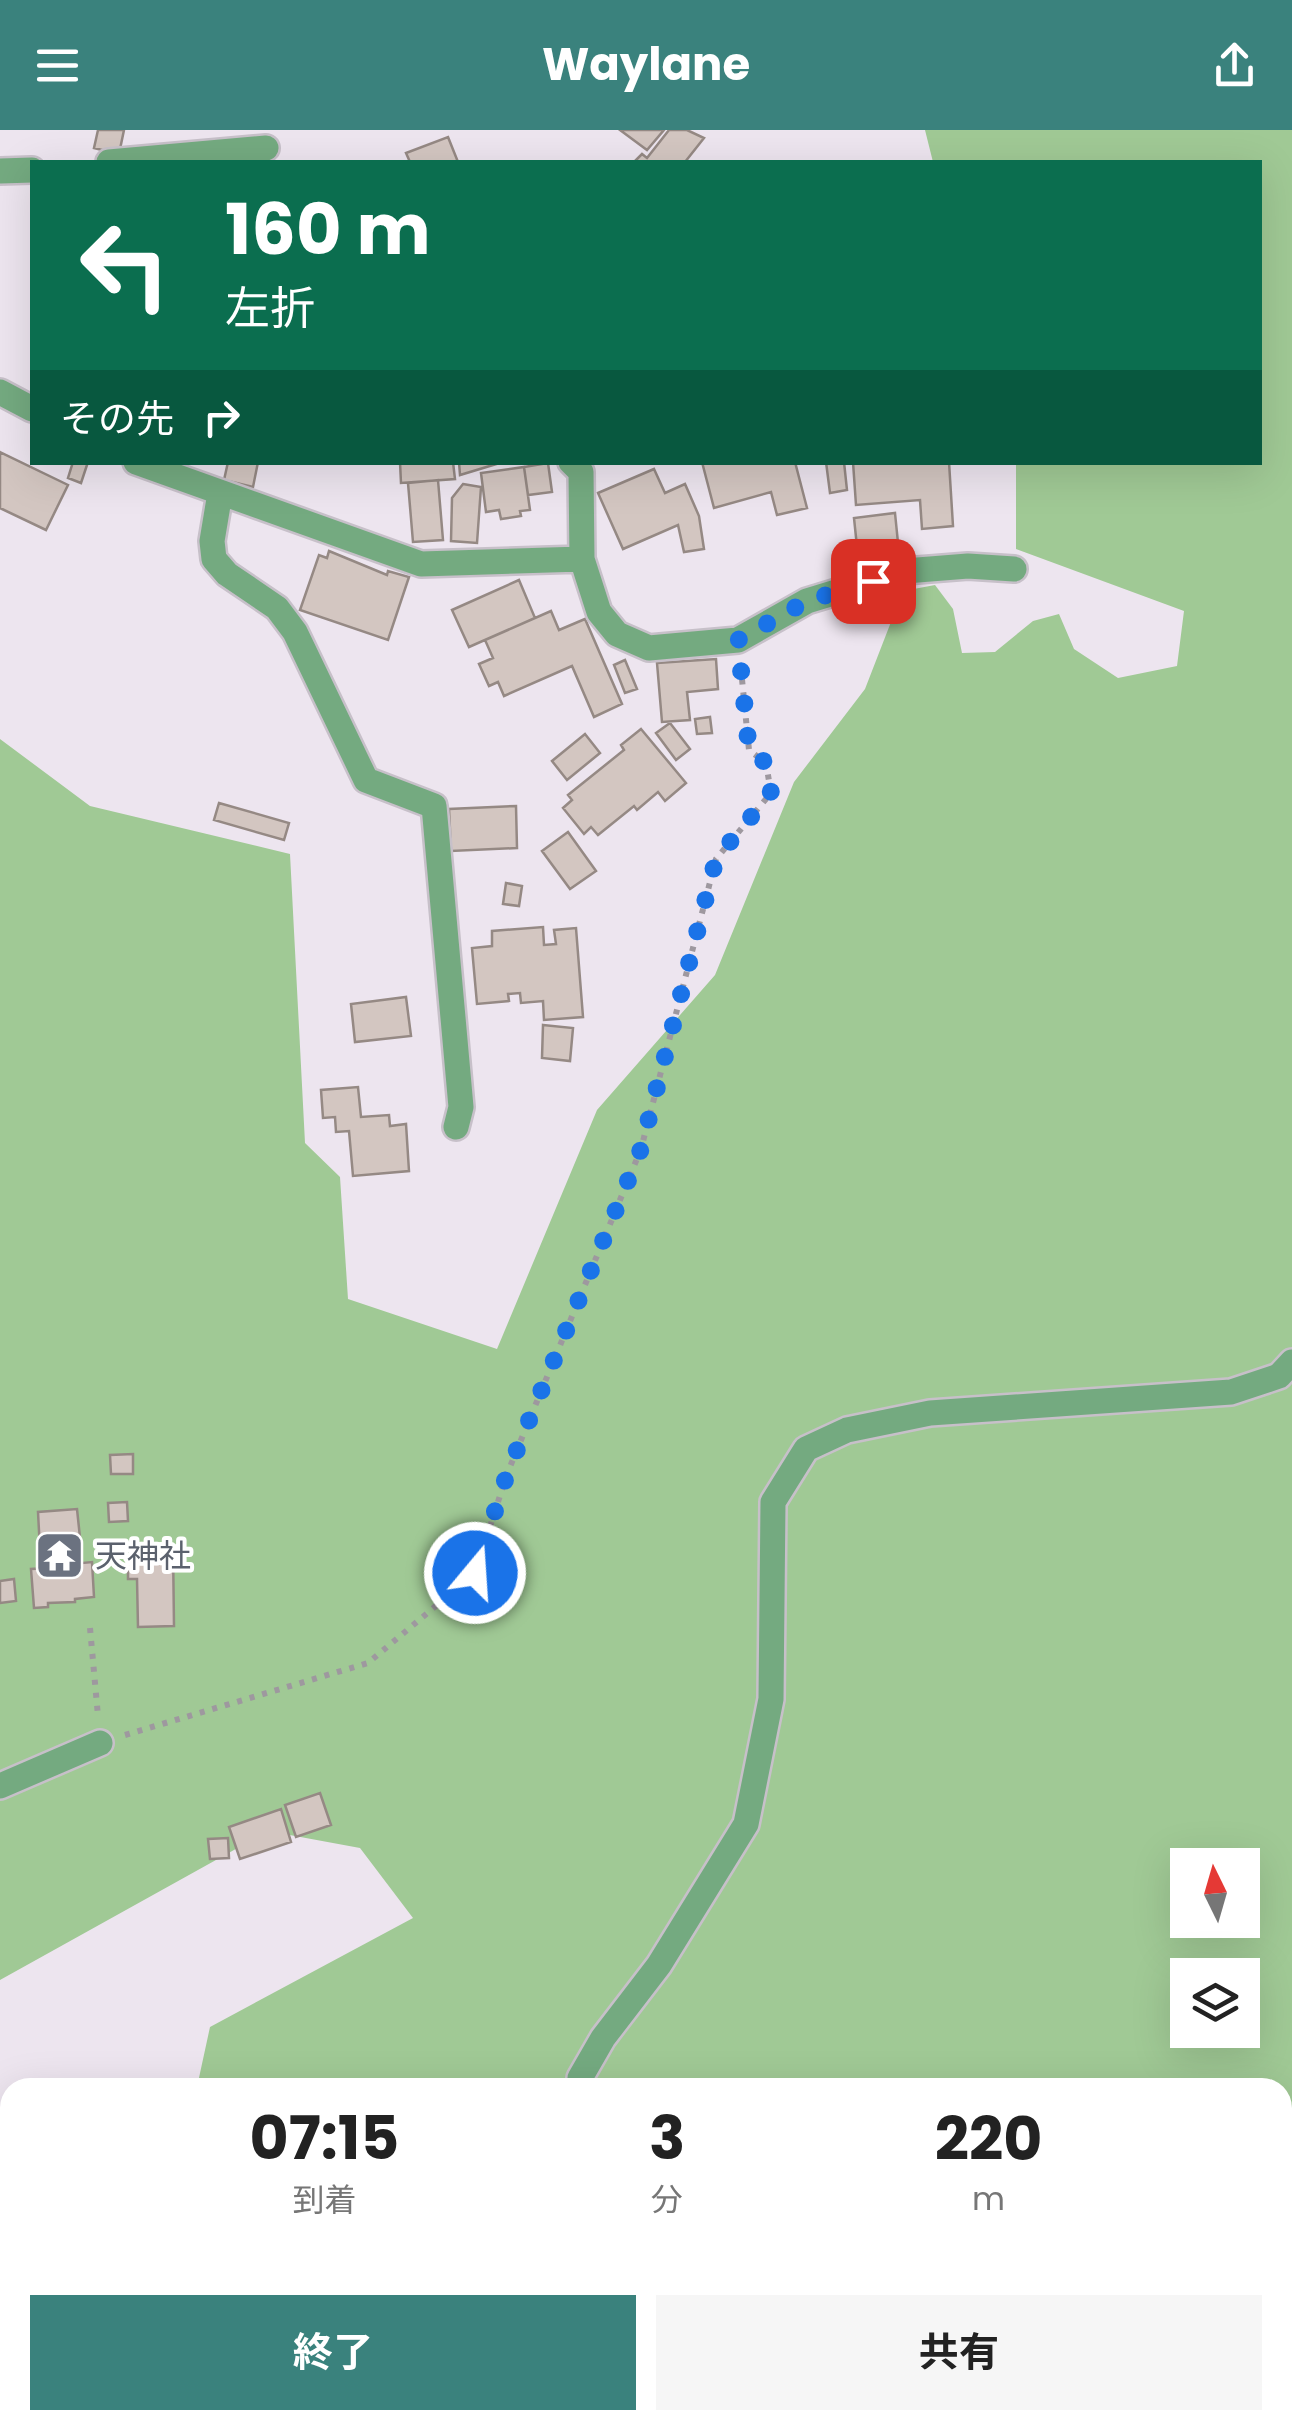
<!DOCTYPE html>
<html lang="ja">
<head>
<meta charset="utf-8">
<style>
	body { margin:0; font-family:Poppins,"Noto Sans JP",sans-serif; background:#f6f6f6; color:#222; height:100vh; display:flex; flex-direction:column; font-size:38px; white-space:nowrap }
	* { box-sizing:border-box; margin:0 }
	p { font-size:32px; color:#767676 }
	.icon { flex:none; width:55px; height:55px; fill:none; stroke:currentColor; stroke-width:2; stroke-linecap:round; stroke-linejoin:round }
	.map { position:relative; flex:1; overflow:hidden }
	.panel { position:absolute; left:0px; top:1948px; width:1292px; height:352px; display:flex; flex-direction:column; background:#fff; border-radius:30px 30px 0 0; box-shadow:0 10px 40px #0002 }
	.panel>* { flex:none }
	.banner { position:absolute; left:30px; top:30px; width:1232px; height:305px; border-radius:0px; box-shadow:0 10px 40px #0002; background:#0b6e4f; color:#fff; overflow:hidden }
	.needle { width:65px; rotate:355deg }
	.tools { position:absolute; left:1170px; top:1718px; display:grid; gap:20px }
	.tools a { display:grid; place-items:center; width:90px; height:90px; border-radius:0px; background:#fff; box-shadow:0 10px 40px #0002; font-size:50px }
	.pin { position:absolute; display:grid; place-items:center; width:85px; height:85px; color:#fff; margin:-42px; border-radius:20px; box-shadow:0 5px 15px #0006 }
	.me { position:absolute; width:110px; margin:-55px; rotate:18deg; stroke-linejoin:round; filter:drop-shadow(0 0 8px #0008) }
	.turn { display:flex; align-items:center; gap:35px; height:210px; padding:0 30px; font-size:45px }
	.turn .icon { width:130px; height:130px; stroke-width:2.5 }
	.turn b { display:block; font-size:70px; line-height:85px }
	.then { display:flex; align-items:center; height:95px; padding:0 30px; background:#0003; gap:20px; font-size:38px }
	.eta { display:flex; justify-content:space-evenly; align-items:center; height:170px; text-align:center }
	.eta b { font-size:60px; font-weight:700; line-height:70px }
	.primary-button { display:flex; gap:20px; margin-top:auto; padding:20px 30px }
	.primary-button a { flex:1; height:115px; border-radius:0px; background:#3a827d; color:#fff; font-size:40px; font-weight:700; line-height:115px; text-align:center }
	.primary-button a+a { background:#f6f6f6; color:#222 }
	header { display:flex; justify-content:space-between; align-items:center; height:130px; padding:0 30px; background:#3a827d; color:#fff; font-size:45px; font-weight:700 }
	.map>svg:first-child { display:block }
	.green { fill:#a0c995; fill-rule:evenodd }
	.building { fill:#d3c6c1; stroke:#958984; stroke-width:2.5 }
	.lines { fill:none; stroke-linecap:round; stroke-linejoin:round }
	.minor-casing { stroke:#c7c0c9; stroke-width:30 }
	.path { stroke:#9e989f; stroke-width:6; stroke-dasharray:5 8; stroke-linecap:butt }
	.minor { stroke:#74aa80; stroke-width:25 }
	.route { stroke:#1a73e8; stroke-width:18; stroke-dasharray:0 32.4 }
	.labels { text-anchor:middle; stroke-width:8; stroke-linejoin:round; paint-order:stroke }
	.worship-label { font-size:32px; fill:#5b616d; stroke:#fff; text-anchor:start }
</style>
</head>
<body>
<header><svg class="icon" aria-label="menu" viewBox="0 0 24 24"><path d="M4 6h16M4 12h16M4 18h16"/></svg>Waylane<svg class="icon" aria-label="share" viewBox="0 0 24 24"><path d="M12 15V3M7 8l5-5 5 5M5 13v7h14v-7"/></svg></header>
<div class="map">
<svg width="1292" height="2299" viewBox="0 0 1292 2299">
	<rect width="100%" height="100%" fill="#ede5ef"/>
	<path class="green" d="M925,0H1292V2299H126L128,2290H1282V1958L197,1957L210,1897L413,1788L360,1718L268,1701L0,1850V609L90,676L290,724L305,1013L340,1047L348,1169L497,1219L597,980L715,845L794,652L865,559L903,461L935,455L953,479L962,523L995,522L1033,491L1059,484L1074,519L1118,548L1177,536L1184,481L1016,419V333L1260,332V32H933ZM1188,1735H1242V1790H1188ZM1188,1845H1242V1900H1188Z"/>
	<path class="building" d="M98,0H124L119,24L94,18Z
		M620,0H664L647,20Z
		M669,0H687L704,8L685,32H634L642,24L647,28Z
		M448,7L458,32H410L406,23Z
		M0,322L68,355L46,400L0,378Z
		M73,332H88L81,353L68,348Z
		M228,332H258L253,357L224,350Z
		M400,332H453L455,349L401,353Z
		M459,332H503L460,345Z
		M702,332H795L807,378L777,385L771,362L714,378Z
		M826,332H844L847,360L830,363Z
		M853,332H949L953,396L922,399L920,370L856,375Z
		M548,333L552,362L528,365L524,337Z
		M524,337L530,380L520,381L521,386L501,389L499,380L486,382L481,343Z
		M654,339L665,363L685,354L699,386L704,419L684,422L678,395L623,419L598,363Z
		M438,350L443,410L413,412L408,353Z
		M463,354L481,357L477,413L451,411L452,368Z
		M895,383L898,413L857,417L854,388Z
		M329,421L387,445L388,441L409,447L388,510L300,480L319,425L327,428Z
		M519,450L535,488L469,517L452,480Z
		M551,481L559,500L585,489L622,574L594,587L572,536L504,566L498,552L489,556L479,534L493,528L485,510Z
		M716,529L718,559L687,562L690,590L662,592L657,533Z
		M625,530L637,559L625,563L614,535Z
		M710,587L712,603L697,604L695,589Z
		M670,593L690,619L676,630L656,603Z
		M641,599L686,653L665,671L658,662L637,680L634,676L598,705L591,697L584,704L563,678L572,670L568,665L624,620L621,615Z
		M585,604L600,623L567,650L552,631Z
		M219,673L289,693L284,710L214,690Z
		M516,676L517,718L451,721L449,679Z
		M568,702L596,741L570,759L542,721Z
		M506,753L522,756L519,776L503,774Z
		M543,797L544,815L556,814L554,800L576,798L583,887L544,890L543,871L521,873L520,863L508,864L509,871L477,874L472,818L492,816V801Z
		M406,867L411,906L355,912L351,874Z
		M543,895L573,898L570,931L542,928Z
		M358,957L361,987L389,985L390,996L406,994L409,1041L353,1046L349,1001L336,1002L335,987L323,988L321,960Z
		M133,1324V1344H111L110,1325Z
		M127,1372L128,1391L109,1392L108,1373Z
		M77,1379L81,1417H71L72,1434L92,1432L94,1467L75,1469V1472L48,1473V1477L34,1478L31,1439L49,1438L48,1419L40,1420L38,1382Z
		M173,1417L174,1496L138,1497L137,1449H128V1435L137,1434L136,1418Z
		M14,1449L16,1471L0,1473V1451Z
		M320,1663L331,1695L296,1707L285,1675Z
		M281,1679L291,1712L240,1729L229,1697Z
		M228,1708L229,1728L210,1729L208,1709Z"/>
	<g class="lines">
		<defs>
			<path id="minor" d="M109,32L266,18
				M0,41L32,40
				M0,262L32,279
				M136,332L421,434L582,429
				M571,332L581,342L582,429L599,482L617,504L649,518L738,510L807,471L905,441L968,436L1014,439
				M220,363L212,411L214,429L227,444L277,478L295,502L366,650L434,676L461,977L456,997
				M0,1656L100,1613
				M581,1958L580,1948L603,1908L659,1835L746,1694L771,1569L773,1372L806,1319L847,1300L930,1283L1231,1262L1279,1246L1292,1232
				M0,2083H10
				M85,2299L86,2290
				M440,2299L503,2290"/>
		</defs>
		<use href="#minor" class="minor-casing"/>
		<path class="path" d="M90,1498L98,1586
			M125,1605L368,1533L475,1443L507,1344L641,1019L716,729L771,663L766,633L749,620L741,539"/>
		<use href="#minor" class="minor"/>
	</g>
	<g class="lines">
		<path class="route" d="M475,1443L507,1344L641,1019L716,729L771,663L766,633L749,620L738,510L807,471L873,451"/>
	</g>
	<defs>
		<symbol id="temple-square" viewBox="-11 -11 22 22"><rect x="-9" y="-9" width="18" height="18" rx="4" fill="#6b7280" stroke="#fff"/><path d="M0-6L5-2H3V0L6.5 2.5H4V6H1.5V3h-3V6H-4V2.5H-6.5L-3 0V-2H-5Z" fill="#fff"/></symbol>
	</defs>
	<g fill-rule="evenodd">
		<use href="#temple-square" x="32" y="1398" width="55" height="55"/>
	</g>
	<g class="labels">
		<g class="worship-label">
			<text x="95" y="1437">天神社</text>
		</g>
	</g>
</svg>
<div class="tools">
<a><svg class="needle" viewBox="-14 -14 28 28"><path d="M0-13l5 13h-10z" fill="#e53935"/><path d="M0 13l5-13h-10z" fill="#767676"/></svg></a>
<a><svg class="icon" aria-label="layers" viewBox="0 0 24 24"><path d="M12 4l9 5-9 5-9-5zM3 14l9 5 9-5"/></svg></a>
</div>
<div class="pin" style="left:873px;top:451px;background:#d93025"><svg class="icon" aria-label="arrive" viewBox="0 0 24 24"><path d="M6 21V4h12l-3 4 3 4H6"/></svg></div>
<svg class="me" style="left:475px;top:1443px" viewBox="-20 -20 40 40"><circle r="17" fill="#1a73e8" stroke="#fff" stroke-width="3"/><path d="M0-11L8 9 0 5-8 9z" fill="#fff"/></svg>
<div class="banner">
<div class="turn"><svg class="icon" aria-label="left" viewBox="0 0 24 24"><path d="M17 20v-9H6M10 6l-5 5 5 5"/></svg><div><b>160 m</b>左折</div></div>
<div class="then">その先<svg class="icon" aria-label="right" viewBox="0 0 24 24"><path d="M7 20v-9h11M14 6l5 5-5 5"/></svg></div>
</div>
<section class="panel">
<div class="eta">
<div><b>07:15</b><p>到着</p></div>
<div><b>3</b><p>分</p></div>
<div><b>220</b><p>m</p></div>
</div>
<div class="primary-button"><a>終了</a><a>共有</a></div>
</section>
</div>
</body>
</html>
